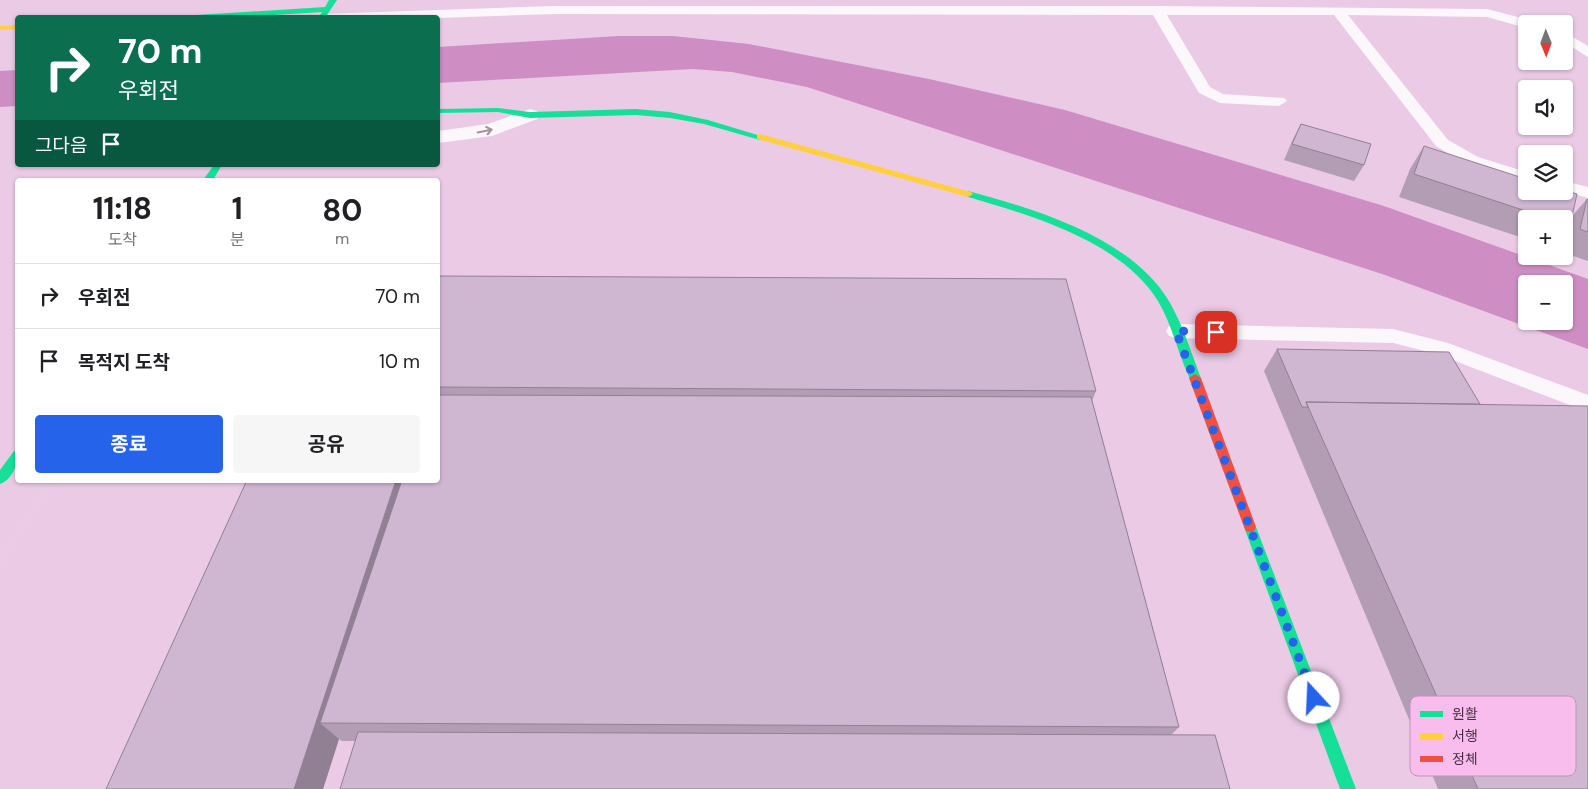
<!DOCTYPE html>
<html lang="ko">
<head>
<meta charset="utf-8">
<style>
	body { margin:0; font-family:"DM Sans","Noto Sans KR",sans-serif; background:#f6f6f6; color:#202124; height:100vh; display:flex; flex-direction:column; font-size:19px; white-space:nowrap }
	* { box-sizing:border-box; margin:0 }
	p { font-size:16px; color:#757577 }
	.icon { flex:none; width:28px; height:28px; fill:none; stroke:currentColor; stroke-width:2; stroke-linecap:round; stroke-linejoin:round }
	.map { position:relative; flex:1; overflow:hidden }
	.side { position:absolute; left:15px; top:178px; width:425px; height:305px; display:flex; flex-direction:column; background:#fff; border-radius:5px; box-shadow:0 1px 4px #0004 }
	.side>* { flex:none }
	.guide { position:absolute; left:15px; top:15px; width:425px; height:152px; border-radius:5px; box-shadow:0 1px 4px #0004; background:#0b6e4f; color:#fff; overflow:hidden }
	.needle { width:32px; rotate:179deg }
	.fabs { position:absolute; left:1518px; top:15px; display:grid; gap:10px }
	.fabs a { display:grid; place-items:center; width:55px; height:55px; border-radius:5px; background:#fff; box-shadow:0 1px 4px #0004; font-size:25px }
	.pin { position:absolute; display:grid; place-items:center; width:42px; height:42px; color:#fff; margin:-21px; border-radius:10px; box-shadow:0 2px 8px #0006 }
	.me { position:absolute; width:55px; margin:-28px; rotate:340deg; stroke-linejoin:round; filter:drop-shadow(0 0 4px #0008) }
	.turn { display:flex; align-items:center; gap:18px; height:105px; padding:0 20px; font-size:22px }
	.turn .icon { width:65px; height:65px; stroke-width:2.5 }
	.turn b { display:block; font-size:35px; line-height:42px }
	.then { display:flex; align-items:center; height:48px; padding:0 20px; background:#0003; gap:10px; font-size:19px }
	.eta { display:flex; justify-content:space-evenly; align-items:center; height:85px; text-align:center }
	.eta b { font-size:30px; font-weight:700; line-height:35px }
	.primary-button { display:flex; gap:10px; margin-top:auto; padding:10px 20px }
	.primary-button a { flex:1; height:58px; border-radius:5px; background:#2563eb; color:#fff; font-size:20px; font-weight:700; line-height:58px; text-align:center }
	.primary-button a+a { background:#f6f6f6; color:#202124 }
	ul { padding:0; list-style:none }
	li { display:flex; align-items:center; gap:15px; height:65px; padding:0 20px; border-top:1px solid #e0e0e0 }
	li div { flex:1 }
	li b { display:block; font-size:19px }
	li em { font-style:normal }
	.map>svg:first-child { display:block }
	.water { fill:#ce8ec4; fill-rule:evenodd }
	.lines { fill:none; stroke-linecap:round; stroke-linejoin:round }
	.path-far1 { stroke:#e1d6de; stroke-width:2.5; stroke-dasharray:0.5 2.5; stroke-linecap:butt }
	.path { stroke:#e1d6de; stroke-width:4; stroke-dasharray:1 4.5; stroke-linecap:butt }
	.lane { fill:#fcf7fb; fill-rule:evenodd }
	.street { fill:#fcf7fb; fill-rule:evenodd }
	.fast { fill:#16e098; fill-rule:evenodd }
	.slow { fill:#ffcf43; fill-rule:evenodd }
	.jam { fill:#f24e42; fill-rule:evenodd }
	.wall { fill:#b29db5 }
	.shaded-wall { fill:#918093 }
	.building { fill:#cfb7d2; stroke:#918093 }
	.oneway { stroke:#a2939f }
	.route { stroke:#2563eb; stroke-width:9; stroke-dasharray:0 16.2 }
	.key { fill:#f8bded; stroke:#c392ba; stroke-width:1 }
	.key-label { font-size:14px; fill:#472f43 }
</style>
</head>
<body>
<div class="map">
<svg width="1588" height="789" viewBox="0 0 1588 789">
	<rect width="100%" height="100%" fill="#ebcae5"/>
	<path class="water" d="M619,36H673L749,44L929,79L1065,110L1384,206L1588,279V349L1385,275L807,87L732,72L693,69L438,83V47ZM1526,284H1564V321H1526Z
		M17,70V106L0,107V71Z"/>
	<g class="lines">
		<path class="path-far1" d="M248,180L257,165"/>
		<path class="path" d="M0,561L53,480"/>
		<path class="lane" d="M555,6H1157L1487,9L1533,21L1535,24H1526V28L1487,17L1348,15L1448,140L1478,157L1526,172V182L1466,164L1436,146L1334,15H1167L1210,87L1223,94L1284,98L1287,101L1279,106L1220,103L1199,93L1153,15L555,14L438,18H315L322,14Z
			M1564,32L1588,46V57L1564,42Z
			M1564,181L1588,187V198L1563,191Z
			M1176,324L1393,329L1448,343L1588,395V412L1437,354L1393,343L1176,338L1169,336L1166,331L1169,326Z"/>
		<path class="street" d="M530,109L537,111L540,115L537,119L492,136L438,143V131L488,124Z"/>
		<path class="fast" d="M329,0H337L325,18H318L322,12L225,18H178L181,16L325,7Z
			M498,108L530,112L636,109L670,112L708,120L764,137L760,140L704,124L670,118L636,115L530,118L498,112L438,113V109Z
			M214,165H222L213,180H203Z
			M968,191C1032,208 1118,234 1160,288C1180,314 1189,347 1201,378L1199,381H1191C1178,355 1173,326 1158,301C1120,240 1029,215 965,196V192Z
			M18,449C18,462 14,479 0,484V470L14,451Z
			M1250,522L1254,523L1256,527L1356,789H1340L1244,527L1246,523Z"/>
		<path class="slow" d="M18,25V29L0,30V26Z
			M760,134L971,192L973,194L968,197L757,139V135Z"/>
		<path class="jam" d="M1195,374L1201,378L1256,527L1254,531L1250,532L1246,531L1244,527L1189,378Z"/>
	</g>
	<path class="wall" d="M1301,124L1364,165L1354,181L1284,160L1293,139Z
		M1424,146L1572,216L1587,199L1588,200V261L1564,253V237L1565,232L1564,233V219H1526V239L1399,197L1410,169Z
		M438,276L1096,391L1092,401L1179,727L1171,735L355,741H342L339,739L323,789H106L438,480Z
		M1277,349L1588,789H1438L1264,371Z"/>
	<path class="shaded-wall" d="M396,480H419L320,723L339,739L323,789H294Z"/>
	<path class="building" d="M1301,124L1371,144L1364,165L1292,144Z
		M1424,146L1526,179V191H1564V190L1577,194L1570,225L1564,223V219H1550L1414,174Z
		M1587,199L1588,200V232L1580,229Z
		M438,276L1066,279L1096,391L438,387Z
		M1277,349L1449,352L1480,404L1306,402L1308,407H1302Z
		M438,395L1091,397L1179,727L320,723L402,480H438Z
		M1306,402L1588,406V789H1478Z
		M247,480H396L294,789H106Z
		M358,732L1215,735L1230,789H340Z"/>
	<defs><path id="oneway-shaft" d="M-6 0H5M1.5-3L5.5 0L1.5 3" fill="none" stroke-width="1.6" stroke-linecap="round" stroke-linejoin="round" transform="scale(1.25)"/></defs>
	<use class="oneway" href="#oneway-shaft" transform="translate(485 131) rotate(-12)"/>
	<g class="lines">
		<path class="route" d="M1216,332L1176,331L1314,698"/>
	</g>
	<rect x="1410" y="696" width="166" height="80" rx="8" class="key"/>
	<rect x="1420" y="711" width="23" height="6" fill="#16e098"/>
	<rect x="1420" y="733" width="23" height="7" fill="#ffcf43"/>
	<rect x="1420" y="756" width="23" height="6" fill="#f24e42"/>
	<g class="key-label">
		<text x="1452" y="719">원활</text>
		<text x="1452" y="741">서행</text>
		<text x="1452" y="764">정체</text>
	</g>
</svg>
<div class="fabs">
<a><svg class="needle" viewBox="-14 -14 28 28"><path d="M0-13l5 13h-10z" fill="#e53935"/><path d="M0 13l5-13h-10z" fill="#757577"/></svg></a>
<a><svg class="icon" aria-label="sound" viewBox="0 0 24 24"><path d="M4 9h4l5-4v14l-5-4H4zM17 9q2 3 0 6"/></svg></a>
<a><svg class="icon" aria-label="layers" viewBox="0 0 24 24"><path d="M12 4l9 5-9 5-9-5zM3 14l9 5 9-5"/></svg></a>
<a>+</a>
<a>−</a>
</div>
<div class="pin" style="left:1216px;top:332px;background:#d93025"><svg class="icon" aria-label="arrive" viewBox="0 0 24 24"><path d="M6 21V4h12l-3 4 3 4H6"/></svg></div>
<svg class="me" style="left:1314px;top:698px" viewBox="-20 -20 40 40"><circle r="19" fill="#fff"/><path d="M0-13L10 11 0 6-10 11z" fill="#2563eb"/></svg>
<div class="guide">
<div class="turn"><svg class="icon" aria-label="right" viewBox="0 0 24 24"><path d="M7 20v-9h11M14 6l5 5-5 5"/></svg><div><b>70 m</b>우회전</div></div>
<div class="then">그다음<svg class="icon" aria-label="arrive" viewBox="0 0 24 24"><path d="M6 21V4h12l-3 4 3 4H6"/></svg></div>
</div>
<section class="side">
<div class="eta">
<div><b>11:18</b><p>도착</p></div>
<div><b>1</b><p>분</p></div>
<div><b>80</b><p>m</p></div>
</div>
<ul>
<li><svg class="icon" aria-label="right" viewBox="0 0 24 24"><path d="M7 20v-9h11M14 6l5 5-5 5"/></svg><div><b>우회전</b></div><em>70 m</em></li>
<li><svg class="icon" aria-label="arrive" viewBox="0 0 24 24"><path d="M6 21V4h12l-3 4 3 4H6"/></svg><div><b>목적지 도착</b></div><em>10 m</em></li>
</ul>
<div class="primary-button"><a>종료</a><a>공유</a></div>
</section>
</div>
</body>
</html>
